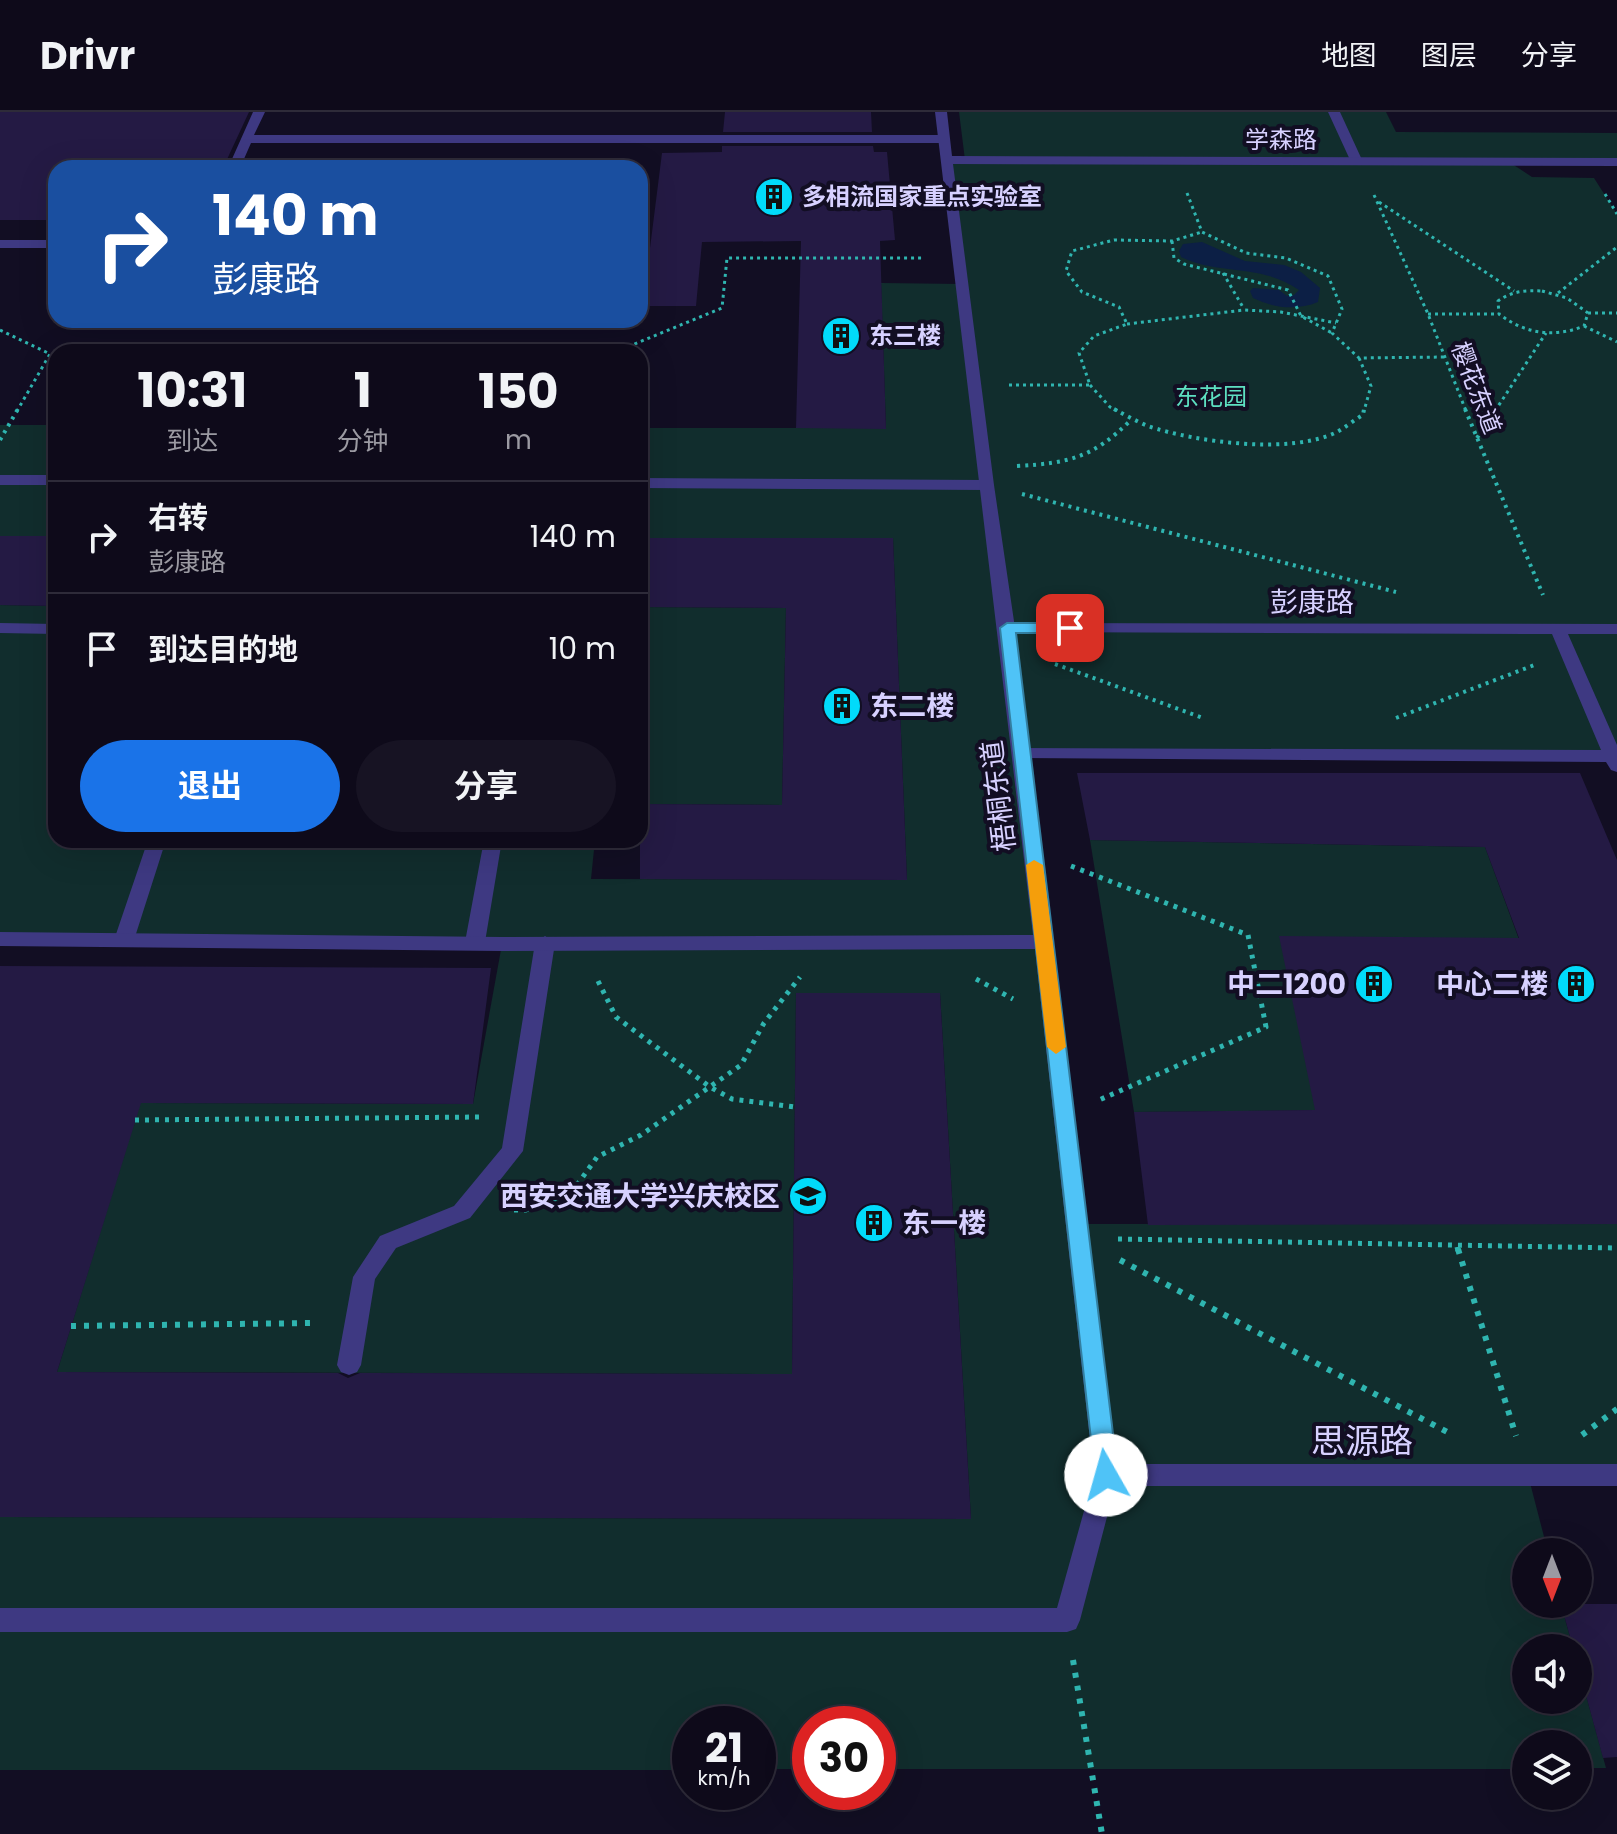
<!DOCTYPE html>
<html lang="zh">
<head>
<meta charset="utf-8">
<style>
	body { margin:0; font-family:Poppins,"Noto Sans SC",sans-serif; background:#171323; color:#f1f3f6; height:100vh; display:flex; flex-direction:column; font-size:30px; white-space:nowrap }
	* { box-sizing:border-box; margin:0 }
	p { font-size:26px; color:#9b9aa2 }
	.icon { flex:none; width:44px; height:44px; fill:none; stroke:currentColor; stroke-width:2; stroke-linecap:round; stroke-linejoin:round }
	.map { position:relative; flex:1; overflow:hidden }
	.side { position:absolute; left:48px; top:232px; width:600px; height:504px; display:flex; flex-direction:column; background:#0e0a1a; border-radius:24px; box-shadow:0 8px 32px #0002,0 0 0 2px #2e2b39 }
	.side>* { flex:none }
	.guide { position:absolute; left:48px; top:48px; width:600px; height:168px; border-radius:24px; box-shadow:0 8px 32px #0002,0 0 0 2px #2e2b39; background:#1a4fa0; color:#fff; overflow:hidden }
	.needle { width:52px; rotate:180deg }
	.tools { position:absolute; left:1512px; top:1426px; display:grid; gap:16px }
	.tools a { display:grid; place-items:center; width:80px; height:80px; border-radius:50%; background:#0e0a1a; box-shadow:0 8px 32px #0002,0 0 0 2px #2e2b39; font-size:40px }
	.speed { position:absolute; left:672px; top:1594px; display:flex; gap:16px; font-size:40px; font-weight:700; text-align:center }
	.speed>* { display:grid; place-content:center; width:104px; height:104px; border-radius:50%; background:#0e0a1a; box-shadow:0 8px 32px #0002,0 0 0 2px #2e2b39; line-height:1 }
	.speed small { font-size:20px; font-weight:400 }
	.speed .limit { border:12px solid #d22; background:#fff; color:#111 }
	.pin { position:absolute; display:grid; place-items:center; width:68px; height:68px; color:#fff; margin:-34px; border-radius:16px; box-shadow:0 4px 12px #0006 }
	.me { position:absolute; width:88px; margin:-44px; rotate:353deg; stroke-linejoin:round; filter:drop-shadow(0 0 6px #0008) }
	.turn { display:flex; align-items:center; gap:28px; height:168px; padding:0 32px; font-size:36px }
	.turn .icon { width:104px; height:104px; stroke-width:2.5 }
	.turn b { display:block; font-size:56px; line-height:68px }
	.eta { display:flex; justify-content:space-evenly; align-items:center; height:136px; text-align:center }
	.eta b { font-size:48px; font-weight:700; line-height:56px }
	.cta { display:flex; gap:16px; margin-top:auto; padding:16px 32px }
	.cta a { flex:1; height:92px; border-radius:48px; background:#1a73e8; color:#fff; font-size:32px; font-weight:700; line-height:92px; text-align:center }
	.cta a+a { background:#171323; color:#f1f3f6 }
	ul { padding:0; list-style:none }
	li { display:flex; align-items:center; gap:24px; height:112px; padding:0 32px; border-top:2px solid #2e2b39 }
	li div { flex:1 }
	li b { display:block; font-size:30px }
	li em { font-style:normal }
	header { display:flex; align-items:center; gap:48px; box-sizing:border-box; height:112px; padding:0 40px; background:#0e0a1a; border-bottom:2px solid #2e2b39 }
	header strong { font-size:38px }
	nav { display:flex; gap:44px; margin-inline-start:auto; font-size:28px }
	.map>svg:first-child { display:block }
	.green { fill:#112d2d }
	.water { fill:#0c1f45 }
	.building { fill:#241a44 }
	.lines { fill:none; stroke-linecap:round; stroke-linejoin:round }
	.path-far3 { stroke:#2fb5b0; stroke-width:3; stroke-dasharray:3 4; stroke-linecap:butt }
	.path-far2 { stroke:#2fb5b0; stroke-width:4; stroke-dasharray:3 5; stroke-linecap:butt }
	.path-far1 { stroke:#2fb5b0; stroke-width:5; stroke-dasharray:4 6; stroke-linecap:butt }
	.path { stroke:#2fb5b0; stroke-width:6; stroke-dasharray:5 8; stroke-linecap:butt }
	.service { fill:#3e3982; fill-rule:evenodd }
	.minor { fill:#3e3982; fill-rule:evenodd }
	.route { fill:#4fc3f7; stroke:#337fa1; stroke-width:2 }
	.slow { fill:#f59e0b }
	.labels { text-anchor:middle; stroke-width:8; stroke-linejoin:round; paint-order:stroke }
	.far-street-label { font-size:24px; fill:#d7d1ff; stroke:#120e23 }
	.far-poi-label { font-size:24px; font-weight:bold; fill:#d7d1ff; stroke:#120e23; text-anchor:start }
	.far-park-label { font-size:24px; fill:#5ddfc1; stroke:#120e23 }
	.street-label { font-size:28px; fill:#d7d1ff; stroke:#120e23 }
	.poi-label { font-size:28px; font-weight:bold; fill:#d7d1ff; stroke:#120e23; text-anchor:end }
	.near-street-label { font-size:34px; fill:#d7d1ff; stroke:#120e23 }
</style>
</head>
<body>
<header>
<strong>Drivr</strong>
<nav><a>地图</a><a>图层</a><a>分享</a></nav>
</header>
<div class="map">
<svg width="1617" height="1722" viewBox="0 0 1617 1722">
	<rect width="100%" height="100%" fill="#120e23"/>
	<path class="green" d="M959,0H1386L1396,20L1617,21V50H1509L1532,65L1594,66L1617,102V655L1612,644L1021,640L1077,1112H1617V1363H1528L1548,1440H1526V1492H1561L1573,1536H1526V1588H1578V1554L1606,1656H1578V1632H1526V1657H878V1612H810V1657H758V1612H690V1658H0V1405L971,1407L940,881H796L792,1262L57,1260L140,991L473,992L502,832L0,827V493L56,494V728H595L591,767L907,768L893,427L640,426V316H886L881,171L961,172L945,48H965Z
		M0,313H56V424H0Z
		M640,495L786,496L782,693L640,692Z
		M1090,728L1485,735L1581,996L1134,1000Z"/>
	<path class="water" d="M1202,130L1245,149L1284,153L1301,160L1320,176L1318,190C1296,199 1274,196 1253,186L1250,179L1253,176L1279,178L1287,184L1294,183L1299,178C1260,151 1221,164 1181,145L1179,139L1183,132Z"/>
	<path class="building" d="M0,0H249L223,56H56V108H0Z
		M725,0H871L872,20H723Z
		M722,34H873L874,40H887L895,128L880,129L886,317L796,316L801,129L702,130L696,194H640V152H648L662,41L722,40Z
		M0,424H56V494L0,493Z
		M640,426H893L907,768L640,767V692L782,693L786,496L640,495Z
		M1077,661H1580L1617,748V1112L1148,1113L1134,1000L1315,998L1279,824L1519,826L1485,735L1090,728Z
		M0,854L491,856L473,992L141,991L57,1260L338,1261L348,1266L360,1261L792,1262L796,881H940L971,1407L0,1405Z
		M1561,1492H1617V1645L1603,1646L1578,1554V1536H1573Z"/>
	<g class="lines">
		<path class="path-far3" d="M1187,81L1202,120L1246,141L1286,146L1328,164L1342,197L1332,221L1359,246L1445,245
			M1605,82L1617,102
			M1374,83L1428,202L1466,299
			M1379,90L1514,179
			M1172,129L1174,146L1184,152L1288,178L1301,204L1332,221
			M1223,161L1244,197
			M1542,179L1567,186L1588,201L1584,214C1554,226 1525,222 1499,202L1498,189C1512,179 1526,178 1542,179Z
			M1558,181L1617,135
			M1588,201H1617
			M1428,202H1499
			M1127,212L1244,198L1281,200L1336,211
			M1584,214L1617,230
			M0,218L50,242L17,299
			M615,240L722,196L727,146H925
			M1359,246L1371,274L1364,299
			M1009,273H1090L1079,241L1094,224L1127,212L1119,195L1082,180L1066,159L1072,139L1114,128L1172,129L1202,120
			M1090,273L1110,295L1118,299
			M1495,299L1546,221"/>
		<path class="path-far2" d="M1114,297C1125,303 1136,309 1148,314C1194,330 1292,343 1337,320C1346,315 1354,308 1363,303L1364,297
			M1465,297L1543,483
			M1477,326L1496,297
			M0,328L18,297
			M1017,354C1069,351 1092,346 1130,309
			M1022,382L1396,480
			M1055,552L1203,606
			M1396,606L1537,552"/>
		<path class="path-far1" d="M1071,754L1248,823L1266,915L1099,988
			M976,867L1013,887
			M598,869L616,905L710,975L732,987L795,995
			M135,1008L480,1005
			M514,1098H526L572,1080L597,1045L641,1023L741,953L764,911L800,865
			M1118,1127L1617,1136
			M1457,1135L1458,1139"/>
		<path class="path" d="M1458,1137L1516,1324
			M1120,1148L1451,1322
			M71,1214L315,1211
			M1582,1323L1617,1297
			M1073,1548L1102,1722"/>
		<path class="service" d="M253,0H265L254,23H944L950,27L944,31H251L240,56H228Z
			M1328,0H1340L1363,50L1361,53L1351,50Z
			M0,128H56V136H0Z
			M0,363H56V373H0Z
			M640,366L986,368L994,373L986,378L640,376Z
			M0,511L56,512V522L0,521Z
			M1007,511L1617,512V522H1568L1617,633V660L1611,658L1606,650L1021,646L1015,644L1012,640L1015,636L1601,638L1552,522L1001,520L999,516L1001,512Z
			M148,728H166L134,828L124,835L114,828Z
			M484,728H502L485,830L475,837L465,830Z
			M545,824L555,831L523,1039L470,1106L396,1136L375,1167L361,1253L357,1260L349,1263L341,1260L337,1253L353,1165L380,1124L454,1094L502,1036L535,831Z
			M1106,1352L1115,1355L1118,1363L1080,1508L1076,1517L1067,1520H0V1496H1057L1094,1363L1097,1355Z"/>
		<path class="minor" d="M935,0H947L952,44L1617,46V54L953,52L994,373L1015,516L1117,1352H1617V1374H1106L1097,1371L1094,1363L1035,837L502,839L0,834V820L502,825L1033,823Z"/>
	</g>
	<path class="route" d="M1007,511H1070L1077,516L1070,521H1016L1118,1363L1114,1370L1106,1373L1098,1370L1095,1363L1000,516Z"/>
	<path class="slow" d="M1034,748L1043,753L1066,935L1056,942L1047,935L1026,753Z"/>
	<defs>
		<symbol id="building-disc" viewBox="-11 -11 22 22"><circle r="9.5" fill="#01dbfa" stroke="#120e23"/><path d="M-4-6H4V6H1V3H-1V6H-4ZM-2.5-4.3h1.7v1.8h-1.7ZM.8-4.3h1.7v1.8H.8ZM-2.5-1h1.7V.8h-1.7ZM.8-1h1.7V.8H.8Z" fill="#111"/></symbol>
		<symbol id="university-disc" viewBox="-11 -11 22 22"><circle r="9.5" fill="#01dbfa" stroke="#120e23"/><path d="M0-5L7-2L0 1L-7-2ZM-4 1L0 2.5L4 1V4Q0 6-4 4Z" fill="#111"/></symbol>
	</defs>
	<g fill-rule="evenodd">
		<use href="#building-disc" x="752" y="63" width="44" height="44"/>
		<use href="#building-disc" x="819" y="202" width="44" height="44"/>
		<use href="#building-disc" x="820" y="572" width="44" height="44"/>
		<use href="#building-disc" x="1352" y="850" width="44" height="44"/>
		<use href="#building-disc" x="1554" y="850" width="44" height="44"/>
		<use href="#university-disc" x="786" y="1062" width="44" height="44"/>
		<use href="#building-disc" x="852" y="1089" width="44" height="44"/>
	</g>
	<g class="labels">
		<g class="far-street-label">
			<text x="1281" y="36">学森路</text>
			<text transform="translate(1476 276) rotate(69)" y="8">樱花东道</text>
		</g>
		<g class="far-poi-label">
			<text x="802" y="93">多相流国家重点实验室</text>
			<text x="869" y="232">东三楼</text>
		</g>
		<g class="far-park-label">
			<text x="1211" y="293">东花园</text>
		</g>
		<g class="street-label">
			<text x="1312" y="500">彭康路</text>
			<text transform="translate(998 684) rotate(-97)" y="10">梧桐东道</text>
		</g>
		<g class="poi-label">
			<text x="870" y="604" text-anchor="start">东二楼</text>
			<text x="1346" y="882">中二1200</text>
			<text x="1548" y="882">中心二楼</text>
			<text x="780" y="1094">西安交通大学兴庆校区</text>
			<text x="902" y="1121" text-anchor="start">东一楼</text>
		</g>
		<g class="near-street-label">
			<text x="1362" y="1341">思源路</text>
		</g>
	</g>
</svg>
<div class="tools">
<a><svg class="needle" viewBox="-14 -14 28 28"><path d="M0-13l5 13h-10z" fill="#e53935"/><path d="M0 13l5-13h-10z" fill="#9b9aa2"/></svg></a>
<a><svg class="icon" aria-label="sound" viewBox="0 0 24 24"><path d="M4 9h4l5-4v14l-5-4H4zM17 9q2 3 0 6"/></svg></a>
<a><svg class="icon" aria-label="layers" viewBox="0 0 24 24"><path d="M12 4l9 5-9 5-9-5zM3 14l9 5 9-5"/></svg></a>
</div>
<div class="speed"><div>21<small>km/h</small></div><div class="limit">30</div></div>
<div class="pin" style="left:1070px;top:516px;background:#d93025"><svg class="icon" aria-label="arrive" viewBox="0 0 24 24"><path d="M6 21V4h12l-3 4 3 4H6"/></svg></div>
<svg class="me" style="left:1106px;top:1363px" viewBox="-20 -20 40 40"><circle r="19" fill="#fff"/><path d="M0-13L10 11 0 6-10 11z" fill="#4fc3f7"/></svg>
<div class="guide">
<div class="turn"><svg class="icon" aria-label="right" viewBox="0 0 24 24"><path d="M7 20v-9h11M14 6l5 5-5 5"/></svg><div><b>140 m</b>彭康路</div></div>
</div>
<section class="side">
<div class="eta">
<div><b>10:31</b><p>到达</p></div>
<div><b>1</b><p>分钟</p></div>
<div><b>150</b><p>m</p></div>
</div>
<ul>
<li><svg class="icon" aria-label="right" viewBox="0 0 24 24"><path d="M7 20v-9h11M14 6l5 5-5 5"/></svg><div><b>右转</b><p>彭康路</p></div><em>140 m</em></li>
<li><svg class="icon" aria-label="arrive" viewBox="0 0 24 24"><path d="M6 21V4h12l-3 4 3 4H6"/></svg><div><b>到达目的地</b></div><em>10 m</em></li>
</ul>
<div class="cta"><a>退出</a><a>分享</a></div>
</section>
</div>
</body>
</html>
